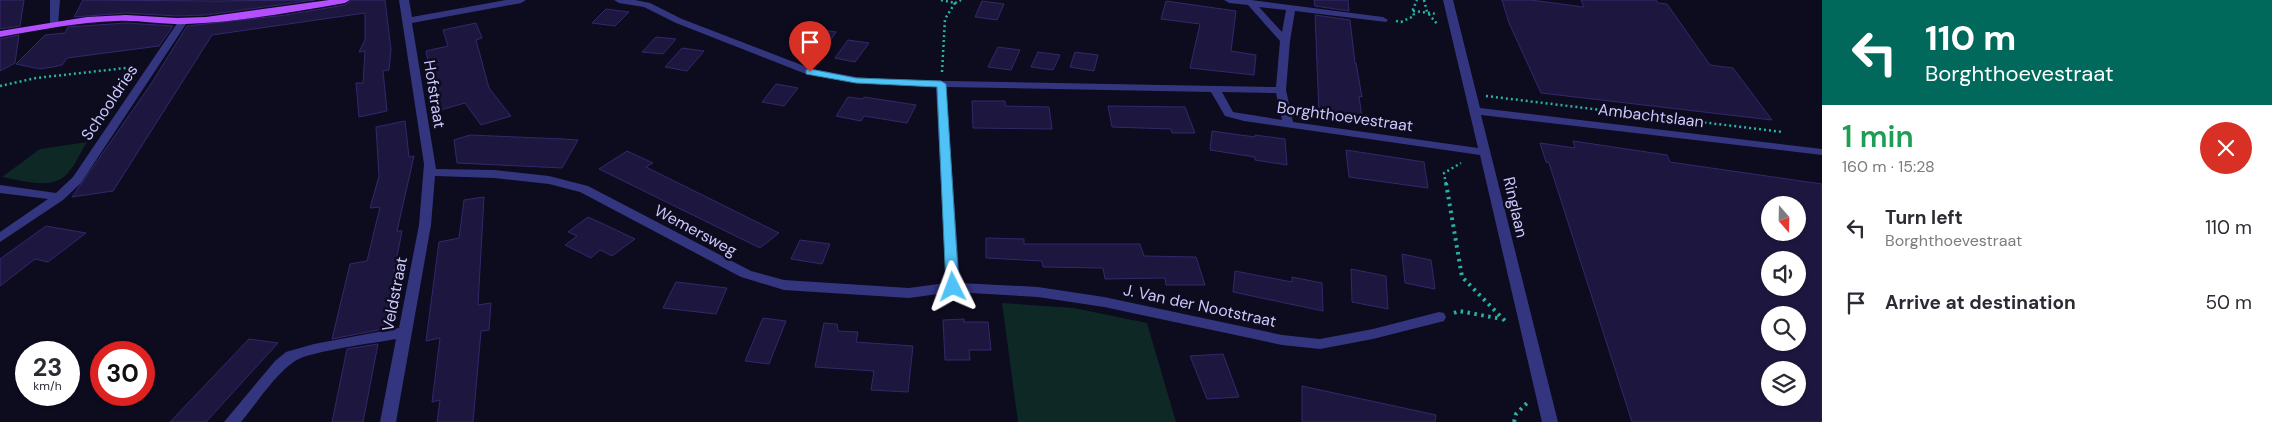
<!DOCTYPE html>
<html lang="en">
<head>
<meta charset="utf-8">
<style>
	body { margin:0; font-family:"DM Sans",sans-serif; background:#f2f2f3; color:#2b2b33; height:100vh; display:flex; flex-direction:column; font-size:19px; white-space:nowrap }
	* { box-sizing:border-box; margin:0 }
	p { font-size:16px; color:#7c7c81 }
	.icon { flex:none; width:28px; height:28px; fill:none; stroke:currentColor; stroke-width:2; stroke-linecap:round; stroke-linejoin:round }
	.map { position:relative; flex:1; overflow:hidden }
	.details { display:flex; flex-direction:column; background:#fff; width:450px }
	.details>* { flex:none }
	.hud { background:#00695c; color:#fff; overflow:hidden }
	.needle { width:32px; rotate:160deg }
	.fabs { position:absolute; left:1761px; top:196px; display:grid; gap:10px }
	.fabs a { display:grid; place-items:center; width:45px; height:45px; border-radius:50%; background:#fff; box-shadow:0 1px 4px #0004; font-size:25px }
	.speed { position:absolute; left:15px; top:341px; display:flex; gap:10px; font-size:25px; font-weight:700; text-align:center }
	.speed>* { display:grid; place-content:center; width:65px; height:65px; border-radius:50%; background:#fff; box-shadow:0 1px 4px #0004; line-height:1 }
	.speed small { font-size:12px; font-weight:400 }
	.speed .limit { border:8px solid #d22; background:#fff; color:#111 }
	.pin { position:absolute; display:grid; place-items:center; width:42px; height:42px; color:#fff; margin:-51px -21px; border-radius:50% 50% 50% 0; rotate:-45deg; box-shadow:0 0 5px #0007 }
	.pin .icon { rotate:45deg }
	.me { position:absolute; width:55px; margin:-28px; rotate:357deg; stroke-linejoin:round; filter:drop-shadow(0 0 4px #0008) }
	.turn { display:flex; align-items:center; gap:18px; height:105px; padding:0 20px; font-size:22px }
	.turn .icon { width:65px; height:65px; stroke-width:2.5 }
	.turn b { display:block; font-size:35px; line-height:42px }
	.round { display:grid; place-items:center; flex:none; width:52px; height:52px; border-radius:26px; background:#f2f2f3 }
	.headline { display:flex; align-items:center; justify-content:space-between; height:85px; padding:0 20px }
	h1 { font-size:30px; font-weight:600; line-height:38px; color:#1e9e55 }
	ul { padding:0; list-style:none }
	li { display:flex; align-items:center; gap:15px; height:75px; padding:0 20px }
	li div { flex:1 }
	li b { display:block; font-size:19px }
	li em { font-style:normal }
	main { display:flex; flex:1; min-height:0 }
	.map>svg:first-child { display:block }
	.green { fill:#0e2826 }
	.building { fill:#1d173f; stroke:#32286c; fill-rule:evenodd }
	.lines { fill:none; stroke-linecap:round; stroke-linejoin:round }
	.path-far1 { stroke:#29b2a3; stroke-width:2.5; stroke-dasharray:2 3; stroke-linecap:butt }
	.path { stroke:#29b2a3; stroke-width:4; stroke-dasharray:2.5 4.5; stroke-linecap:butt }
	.minor { fill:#34357f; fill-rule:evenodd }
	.major { fill:#b44fff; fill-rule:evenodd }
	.route { fill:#4fc3f7; stroke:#337fa1 }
	.labels { text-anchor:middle; stroke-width:5; stroke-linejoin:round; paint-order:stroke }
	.street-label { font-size:16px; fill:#ccc8ff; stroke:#0d0b1e }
</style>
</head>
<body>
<main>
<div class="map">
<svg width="1822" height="422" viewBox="0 0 1822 422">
	<rect width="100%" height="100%" fill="#0d0b1e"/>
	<path class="green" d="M87,142C80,153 74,168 65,176C48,190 21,180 2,177L40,149Z
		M1002,303L1074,308L1147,323L1176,422H1018Z"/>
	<path class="building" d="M0,0H24L20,26L0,29Z
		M83,0L215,1L315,0L206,15L177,16L126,13L74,17Z
		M352,0H385L391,50L389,70L383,71L387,111L359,117L356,83H363L365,51L359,52L365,40V13L212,35L113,191L72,197L151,84L187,26L286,15L345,5Z
		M1314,0H1348L1349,11L1315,6Z
		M1502,0H1531L1584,7L1581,0H1656L1658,3L1667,4L1710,65L1733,68L1772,120L1541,93L1509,23Z
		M982,1L1004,4L997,20L975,17Z
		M1166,1L1236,11L1231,51L1256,55L1254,75L1190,68L1200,24L1161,19Z
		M606,9L629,12L615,26L592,23Z
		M1315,15L1350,20L1355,63H1356L1362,97L1359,96L1362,118L1319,113Z
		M126,23L173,26L159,46L67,58L62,65L53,67L40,69L16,64L45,35L65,33L68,27Z
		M476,23L482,38L476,40L489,88L511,116L481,125L465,103L437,111L426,51L448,46L443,30Z
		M816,29L836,32L824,50L803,47Z
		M19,35L15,63L0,71V39Z
		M656,37L676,39L663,54L642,52Z
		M848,40L869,43L855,62L835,58Z
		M998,47L1020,50L1011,70L988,67Z
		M682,48L704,51L687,71L665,67Z
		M1038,52L1060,55L1053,70L1031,67Z
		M1075,52L1098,55L1094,71L1070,67Z
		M776,84L798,88L784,106L762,102Z
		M848,97L863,99L864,97L916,105L907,123L864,116L861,121L836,116Z
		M972,101H1005V106L1049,107L1052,129L973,128Z
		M1108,106L1185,107L1195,133H1172L1171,129L1112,127Z
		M405,121L409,157L414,156L397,231H402L383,329L332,339L350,264L367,261L380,207L370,208L379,176L376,127Z
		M1212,131L1255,137V135L1285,139L1287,165L1255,160V157L1210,150Z
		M470,135L563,139L578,140L562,168L457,163L454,140Z
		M1573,141L1667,155L1670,162L1822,184V422H1632L1549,163L1546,162L1540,143L1575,148ZM1770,205H1798V232H1770ZM1770,260H1798V288H1770ZM1770,315H1798V342H1770ZM1770,370H1798V398H1770Z
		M1346,150L1424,162L1428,188L1349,177Z
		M627,151L653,163L646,167L779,233L760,248L599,169Z
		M484,197L478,305L491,303L489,330L481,331L473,422H437L440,400L432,402L440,338L426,341L439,242L459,238L464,200Z
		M588,217L612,228L635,239L612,256L600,250L591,258L565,245L577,236L568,232Z
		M46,226L86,233L48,262L35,259L0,286V259Z
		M986,238L1024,239V244H1140L1144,256L1196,257L1205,285H1166L1165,278L1105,279L1103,268L1043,267L1042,261L986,258Z
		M800,240L830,244L822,264L791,259Z
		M1402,254L1431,260L1435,289L1405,283Z
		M1351,269L1386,276L1388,309L1352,302Z
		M1235,271L1292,282V277L1322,283L1323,311L1233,292Z
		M676,282L727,288L716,314L663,308Z
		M763,318L786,321L769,364L745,361Z
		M964,319V322H988L991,350H969L970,360H945L943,320Z
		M824,323L837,324L838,331L858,332L856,342L913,346L908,392L871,390L874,371L815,367Z
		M249,339L278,343L206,422H170Z
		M378,344L363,422H332L347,349Z
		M1223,354L1239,397L1207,399L1190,356Z
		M1302,386L1436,415L1435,422H1302Z"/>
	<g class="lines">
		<path class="path-far1" d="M941,0L955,3
			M1424,0L1427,12L1438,25
			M955,3L961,0
			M1413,11L1438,14
			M1396,21L1401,22L1414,16L1413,9L1417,0
			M942,72L945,19L955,3
			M0,86L36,78L135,67
			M1486,96L1783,132
			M1446,184L1444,173L1461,163"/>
		<path class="path" d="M1446,183L1462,277L1507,323
			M1454,313L1459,311L1502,319
			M1514,422L1516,414L1527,403"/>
		<path class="minor" d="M50,0H60L58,25L55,26L50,23Z
			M399,0H409L412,17L506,0H526L521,3L412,23L436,169L494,170L549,176L588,186L751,271L784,280L909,288L946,283L936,87L856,83L806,74L676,23L644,7L619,3L614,0H635L650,3L682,19L812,69L856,77L894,80L1276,87L1280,41L1248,5L1229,3L1224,0H1251L1383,17L1388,20L1386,22L1295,11L1290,41L1286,90L1293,122L1478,148L1443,0H1453L1480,108L1822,149V155L1481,115L1558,422H1542L1480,155L1244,121L1225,116L1211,92L946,87L960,283L1038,287L1104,297L1282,335L1320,339L1373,329L1439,312L1444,313L1446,317L1444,321L1373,339L1320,349L1282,345L1104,307L1038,297L953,292L909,298L784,290L741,277L580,192L549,184L494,178L435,176L431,225L396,422H380L396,339C375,343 310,351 295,361C275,374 257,403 241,422H224L275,361L286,352L314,344L399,328L419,225L424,164ZM1259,7L1286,10L1282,32ZM1222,92L1276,93L1282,120L1233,112Z
			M183,18L188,21L81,183L63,200L0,242V232L48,199L0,193V185L56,193L73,177L180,19Z"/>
		<path class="major" d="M329,0H350L345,3C292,12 239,22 186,24C163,25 140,20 117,21C78,22 39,30 0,37V31L87,17L126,15L177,18L206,17Z"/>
	</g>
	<path class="route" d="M810,69L856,78L941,81L946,84L959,287L957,290L953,292L946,287L937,87L856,83L806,74V70Z"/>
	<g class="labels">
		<g class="street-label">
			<text transform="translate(435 94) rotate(81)" y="6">Hofstraat</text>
			<text transform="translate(109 102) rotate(-56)" y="6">Schooldries</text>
			<text transform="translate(1651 115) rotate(7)" y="6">Ambachtslaan</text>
			<text transform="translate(1345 116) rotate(8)" y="6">Borghthoevestraat</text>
			<text transform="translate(1516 207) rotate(77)" y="6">Ringlaan</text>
			<text transform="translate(696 230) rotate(28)" y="6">Wemersweg</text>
			<text transform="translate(394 294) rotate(-79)" y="6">Veldstraat</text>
			<text transform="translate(1200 305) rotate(12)" y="6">J. Van der Nootstraat</text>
		</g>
	</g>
</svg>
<div class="fabs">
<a><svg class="needle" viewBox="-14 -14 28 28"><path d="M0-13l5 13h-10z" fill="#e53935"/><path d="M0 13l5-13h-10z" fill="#7c7c81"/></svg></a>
<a><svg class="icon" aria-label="sound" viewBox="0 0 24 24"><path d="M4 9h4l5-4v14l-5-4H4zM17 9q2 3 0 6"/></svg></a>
<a><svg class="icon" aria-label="search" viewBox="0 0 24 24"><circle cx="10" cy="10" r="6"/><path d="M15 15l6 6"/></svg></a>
<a><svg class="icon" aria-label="layers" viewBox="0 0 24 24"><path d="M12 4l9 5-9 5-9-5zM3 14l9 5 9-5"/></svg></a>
</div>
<div class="speed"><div>23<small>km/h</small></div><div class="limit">30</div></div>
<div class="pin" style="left:810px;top:72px;background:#d93025"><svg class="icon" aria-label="arrive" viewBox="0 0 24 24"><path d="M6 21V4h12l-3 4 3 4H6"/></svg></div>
<svg class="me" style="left:953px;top:287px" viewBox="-20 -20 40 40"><path d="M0-17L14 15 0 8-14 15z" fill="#4fc3f7" stroke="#fff" stroke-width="4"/></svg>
</div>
<section class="details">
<div class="hud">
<div class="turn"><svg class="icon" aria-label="left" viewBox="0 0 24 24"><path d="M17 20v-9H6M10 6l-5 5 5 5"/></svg><div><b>110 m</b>Borghthoevestraat</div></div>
</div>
<div class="headline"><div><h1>1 min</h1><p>160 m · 15:28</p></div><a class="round" style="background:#d93025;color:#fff"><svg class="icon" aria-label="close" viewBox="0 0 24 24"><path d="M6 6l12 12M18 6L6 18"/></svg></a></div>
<ul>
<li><svg class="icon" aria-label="left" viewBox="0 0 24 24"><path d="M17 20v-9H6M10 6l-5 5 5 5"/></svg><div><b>Turn left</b><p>Borghthoevestraat</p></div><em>110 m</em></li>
<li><svg class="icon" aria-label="arrive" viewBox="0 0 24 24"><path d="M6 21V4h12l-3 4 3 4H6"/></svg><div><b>Arrive at destination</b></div><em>50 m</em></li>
</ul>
</section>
</main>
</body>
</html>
